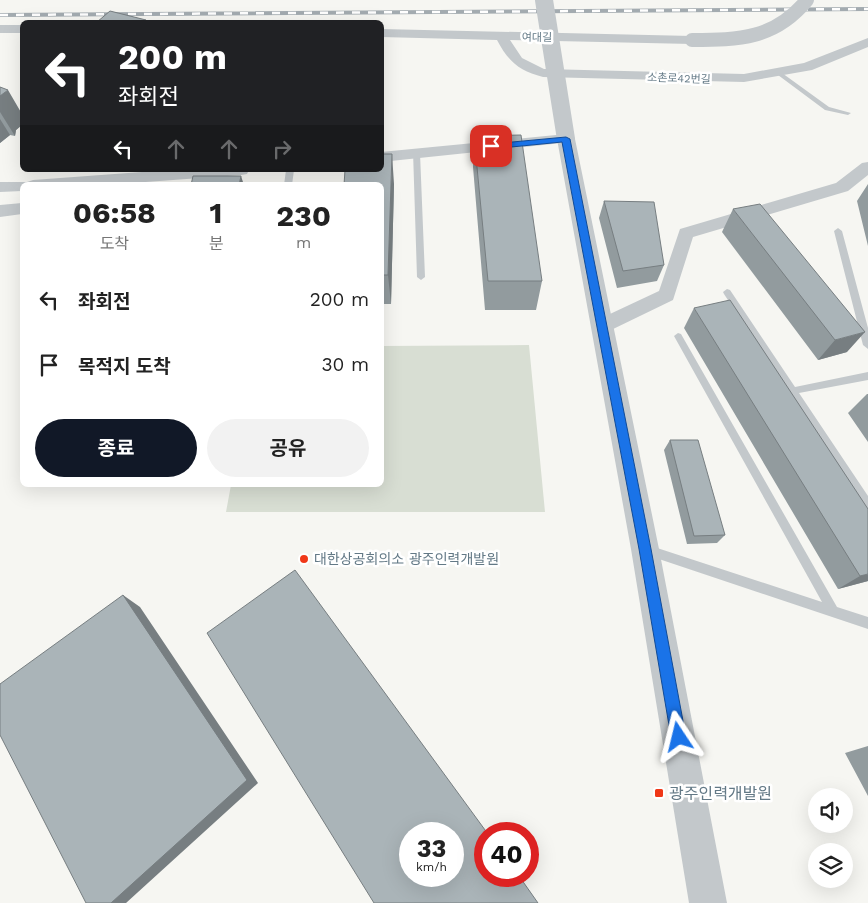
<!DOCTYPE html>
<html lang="ko">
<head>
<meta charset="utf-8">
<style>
	body { margin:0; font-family:"Work Sans","Noto Sans KR",sans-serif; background:#f2f2f2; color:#222; height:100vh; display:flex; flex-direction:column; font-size:19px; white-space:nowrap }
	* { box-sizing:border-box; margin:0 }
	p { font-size:16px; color:#767676 }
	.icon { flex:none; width:28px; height:28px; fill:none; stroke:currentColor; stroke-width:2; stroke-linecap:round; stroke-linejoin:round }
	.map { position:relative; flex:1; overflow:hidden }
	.drawer { position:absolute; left:20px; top:182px; width:364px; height:305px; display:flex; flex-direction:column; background:#fff; border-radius:8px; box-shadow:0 5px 20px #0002 }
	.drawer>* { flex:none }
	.top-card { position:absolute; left:20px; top:20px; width:364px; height:152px; border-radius:8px; box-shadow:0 5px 20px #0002; background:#202124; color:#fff; overflow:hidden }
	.buttons { position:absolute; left:808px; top:788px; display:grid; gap:10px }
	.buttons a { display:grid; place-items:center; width:45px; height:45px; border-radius:50%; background:#fff; box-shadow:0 5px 20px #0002; font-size:25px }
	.speed { position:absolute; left:399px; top:822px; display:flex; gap:10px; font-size:25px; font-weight:700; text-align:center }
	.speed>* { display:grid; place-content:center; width:65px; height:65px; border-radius:50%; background:#fff; box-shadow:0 5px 20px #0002; line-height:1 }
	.speed small { font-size:12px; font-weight:400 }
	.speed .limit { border:8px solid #d22; background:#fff; color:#111 }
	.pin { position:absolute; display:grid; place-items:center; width:42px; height:42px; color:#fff; margin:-21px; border-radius:10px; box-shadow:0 2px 8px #0006 }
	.me { position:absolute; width:55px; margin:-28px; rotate:350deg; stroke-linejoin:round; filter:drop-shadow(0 0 4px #0008) }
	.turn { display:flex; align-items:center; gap:18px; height:105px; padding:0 15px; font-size:22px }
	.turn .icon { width:65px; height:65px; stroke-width:2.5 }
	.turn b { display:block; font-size:35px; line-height:42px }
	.lanes { display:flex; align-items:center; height:48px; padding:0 15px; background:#0003; justify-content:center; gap:25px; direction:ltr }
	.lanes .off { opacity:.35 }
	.eta { display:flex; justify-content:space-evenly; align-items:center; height:85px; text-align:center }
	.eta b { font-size:30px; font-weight:700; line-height:35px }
	.cta { display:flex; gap:10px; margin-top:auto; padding:10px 15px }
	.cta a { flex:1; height:58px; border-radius:30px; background:#111827; color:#fff; font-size:20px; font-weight:700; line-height:58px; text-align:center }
	.cta a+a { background:#f2f2f2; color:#222 }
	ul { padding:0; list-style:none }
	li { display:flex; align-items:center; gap:15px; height:65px; padding:0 15px }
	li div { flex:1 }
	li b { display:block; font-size:19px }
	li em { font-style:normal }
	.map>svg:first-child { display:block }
	.green { fill:#d8ded3 }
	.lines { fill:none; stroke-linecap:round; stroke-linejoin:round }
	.service { fill:#c3c8cb; fill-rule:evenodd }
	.minor { fill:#c3c8cb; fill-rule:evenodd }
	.tertiary { fill:#c3c8cb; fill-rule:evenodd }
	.rail-casing { stroke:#a3abb0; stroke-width:4 }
	.rail { stroke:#fff; stroke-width:2.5; stroke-dasharray:8; stroke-linecap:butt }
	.minor-bridge { stroke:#c3c8cb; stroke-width:14 }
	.tertiary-bridge { stroke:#c3c8cb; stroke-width:18 }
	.wall { fill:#929b9e }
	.shaded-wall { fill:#777e81 }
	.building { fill:#aab4b8; stroke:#777e81; fill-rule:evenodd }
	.route { fill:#1a73e8; stroke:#114b97 }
	.poi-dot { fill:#f03818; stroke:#fff; stroke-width:2 }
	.labels { text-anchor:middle; stroke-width:5; stroke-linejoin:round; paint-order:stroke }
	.far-street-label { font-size:11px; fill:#637986; stroke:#fff }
	.poi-label { font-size:14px; fill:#637986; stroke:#fff; text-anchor:start }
	.near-poi-label { font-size:16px; fill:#637986; stroke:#fff; text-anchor:start }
</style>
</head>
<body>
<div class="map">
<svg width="868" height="903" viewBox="0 0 868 903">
	<rect width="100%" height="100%" fill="#f6f6f2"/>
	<path class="green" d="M529,345L545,512H226L231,485H381V346Z"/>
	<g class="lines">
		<path class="service" d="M778,73H782L829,107L851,113L848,115L825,110L778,75Z
			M413,151H419L420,153L425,277L421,280L417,277Z
			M286,170H294L292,185H284Z
			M838,228L842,231L868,328V349L863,345L834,231Z
			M727,289L730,290L795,387L868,372V380L799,393L868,496V510L864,508L724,294L723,292Z
			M678,333L681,334L837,607L868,617V629L644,554L643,550L644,546L648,545L822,602L674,336Z"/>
		<path class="minor" d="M0,25H22V33H0Z
			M381,29L692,36L699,40L692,44L510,40L522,58L544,69L744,74L804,63L868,38V47L812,70L744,82L543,77C519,71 508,61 497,40L381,37Z
			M566,134L574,139L571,142L381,162V152Z
			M868,162V175L848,191L693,237L673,300L609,331L602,333L595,331L593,326L595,321L659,291L680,229L836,183L862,163Z
			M169,170H249L247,174L241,175L105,185H22V191L0,192V182H27L33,180Z
			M22,203V214L0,217V205Z"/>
		<path class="tertiary" d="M566,133L573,135L575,139L659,549L727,903H689L631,549L557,139L559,135Z"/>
		<defs>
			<path id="rail" d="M0,15L868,9"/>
		</defs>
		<use href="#rail" class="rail-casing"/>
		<use href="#rail" class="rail"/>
		<path class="minor-bridge" d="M692,40C739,40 775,39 807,0"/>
		<path class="tertiary-bridge" d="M544,0L566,139"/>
	</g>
	<path class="wall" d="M0,87L22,114V125L16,130L15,136L10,135L0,143Z
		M474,136L542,281L536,310H485L473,167Z
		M394,184L391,304H381V185Z
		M868,184V246L857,201Z
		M604,201L664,265L657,281L617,288L599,218Z
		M733,209L847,352L818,360L722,232Z
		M694,308L868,581L838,589L684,328Z
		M867,394H868V442L848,413Z
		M670,440L725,535L717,543L687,544L664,450Z
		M868,746V796L845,753Z"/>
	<path class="shaded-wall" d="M8,90L22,114V125L16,130L15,136L0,112V96Z
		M0,119L10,135L0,143Z
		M392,154L394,184L391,304L388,275Z
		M241,176L244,185H239Z
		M865,332L847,352L818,360L835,340Z
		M868,574V581L838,589L860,576Z
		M123,595L140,607L258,783L126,903H111Z"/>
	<path class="building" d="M110,11L146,20L142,22H97Z
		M0,87L8,90L0,96Z
		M521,135L542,281H488L474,136Z
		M381,154H392L388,275H381V185H344L345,170H381Z
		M193,176H241L239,185H191Z
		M604,201L654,202L664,265L623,271Z
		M760,204L865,332L835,340L733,209Z
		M730,300L868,509V574L860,576L694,308Z
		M670,440H698L725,535L694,536Z
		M295,570L488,834H485V876H519L538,903H374L207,633ZM410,834H452V876H410Z
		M123,595L247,780L111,903H86L0,735V684Z"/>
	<path class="route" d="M566,137L570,139L651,549L686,737L684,742L679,744L674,742L671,737L639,549L562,142L491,149L487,146L491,144Z"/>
	<g class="poi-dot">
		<circle cx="304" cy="559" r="5"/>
		<rect x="654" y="788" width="10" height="10" rx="2.5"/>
	</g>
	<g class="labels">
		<g class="far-street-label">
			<text transform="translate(537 37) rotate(1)" y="4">여대길</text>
			<text transform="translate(679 78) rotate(2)" y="4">소촌로42번길</text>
		</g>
		<g class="poi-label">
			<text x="314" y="564">대한상공회의소 광주인력개발원</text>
		</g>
		<g class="near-poi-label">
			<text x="669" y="799">광주인력개발원</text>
		</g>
	</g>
</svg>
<div class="buttons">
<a><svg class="icon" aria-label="sound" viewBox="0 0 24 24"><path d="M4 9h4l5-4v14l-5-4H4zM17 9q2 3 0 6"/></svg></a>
<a><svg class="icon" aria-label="layers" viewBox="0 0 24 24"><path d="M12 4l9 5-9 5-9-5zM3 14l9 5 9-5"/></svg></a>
</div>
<div class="speed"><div>33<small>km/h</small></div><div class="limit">40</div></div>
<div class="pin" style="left:491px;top:146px;background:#d93025"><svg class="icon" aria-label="arrive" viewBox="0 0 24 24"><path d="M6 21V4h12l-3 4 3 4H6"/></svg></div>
<svg class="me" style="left:679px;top:737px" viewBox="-20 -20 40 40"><path d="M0-17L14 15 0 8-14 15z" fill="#1a73e8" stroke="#fff" stroke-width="4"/></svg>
<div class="top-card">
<div class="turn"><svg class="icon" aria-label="left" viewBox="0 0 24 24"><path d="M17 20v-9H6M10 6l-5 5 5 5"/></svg><div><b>200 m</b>좌회전</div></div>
<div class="lanes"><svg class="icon" aria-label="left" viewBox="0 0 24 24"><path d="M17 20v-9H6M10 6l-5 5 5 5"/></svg><svg class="icon off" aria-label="ahead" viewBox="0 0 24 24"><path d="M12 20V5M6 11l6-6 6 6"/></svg><svg class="icon off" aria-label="ahead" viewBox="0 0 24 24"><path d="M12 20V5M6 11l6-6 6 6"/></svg><svg class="icon off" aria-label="right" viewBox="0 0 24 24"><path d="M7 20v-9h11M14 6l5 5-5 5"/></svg></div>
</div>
<section class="drawer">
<div class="eta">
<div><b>06:58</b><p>도착</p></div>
<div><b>1</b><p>분</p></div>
<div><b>230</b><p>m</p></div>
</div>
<ul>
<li><svg class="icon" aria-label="left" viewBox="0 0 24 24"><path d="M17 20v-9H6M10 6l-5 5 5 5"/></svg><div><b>좌회전</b></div><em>200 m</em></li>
<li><svg class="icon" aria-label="arrive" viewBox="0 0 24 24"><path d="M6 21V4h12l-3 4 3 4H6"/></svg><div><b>목적지 도착</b></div><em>30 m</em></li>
</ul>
<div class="cta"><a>종료</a><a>공유</a></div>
</section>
</div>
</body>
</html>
